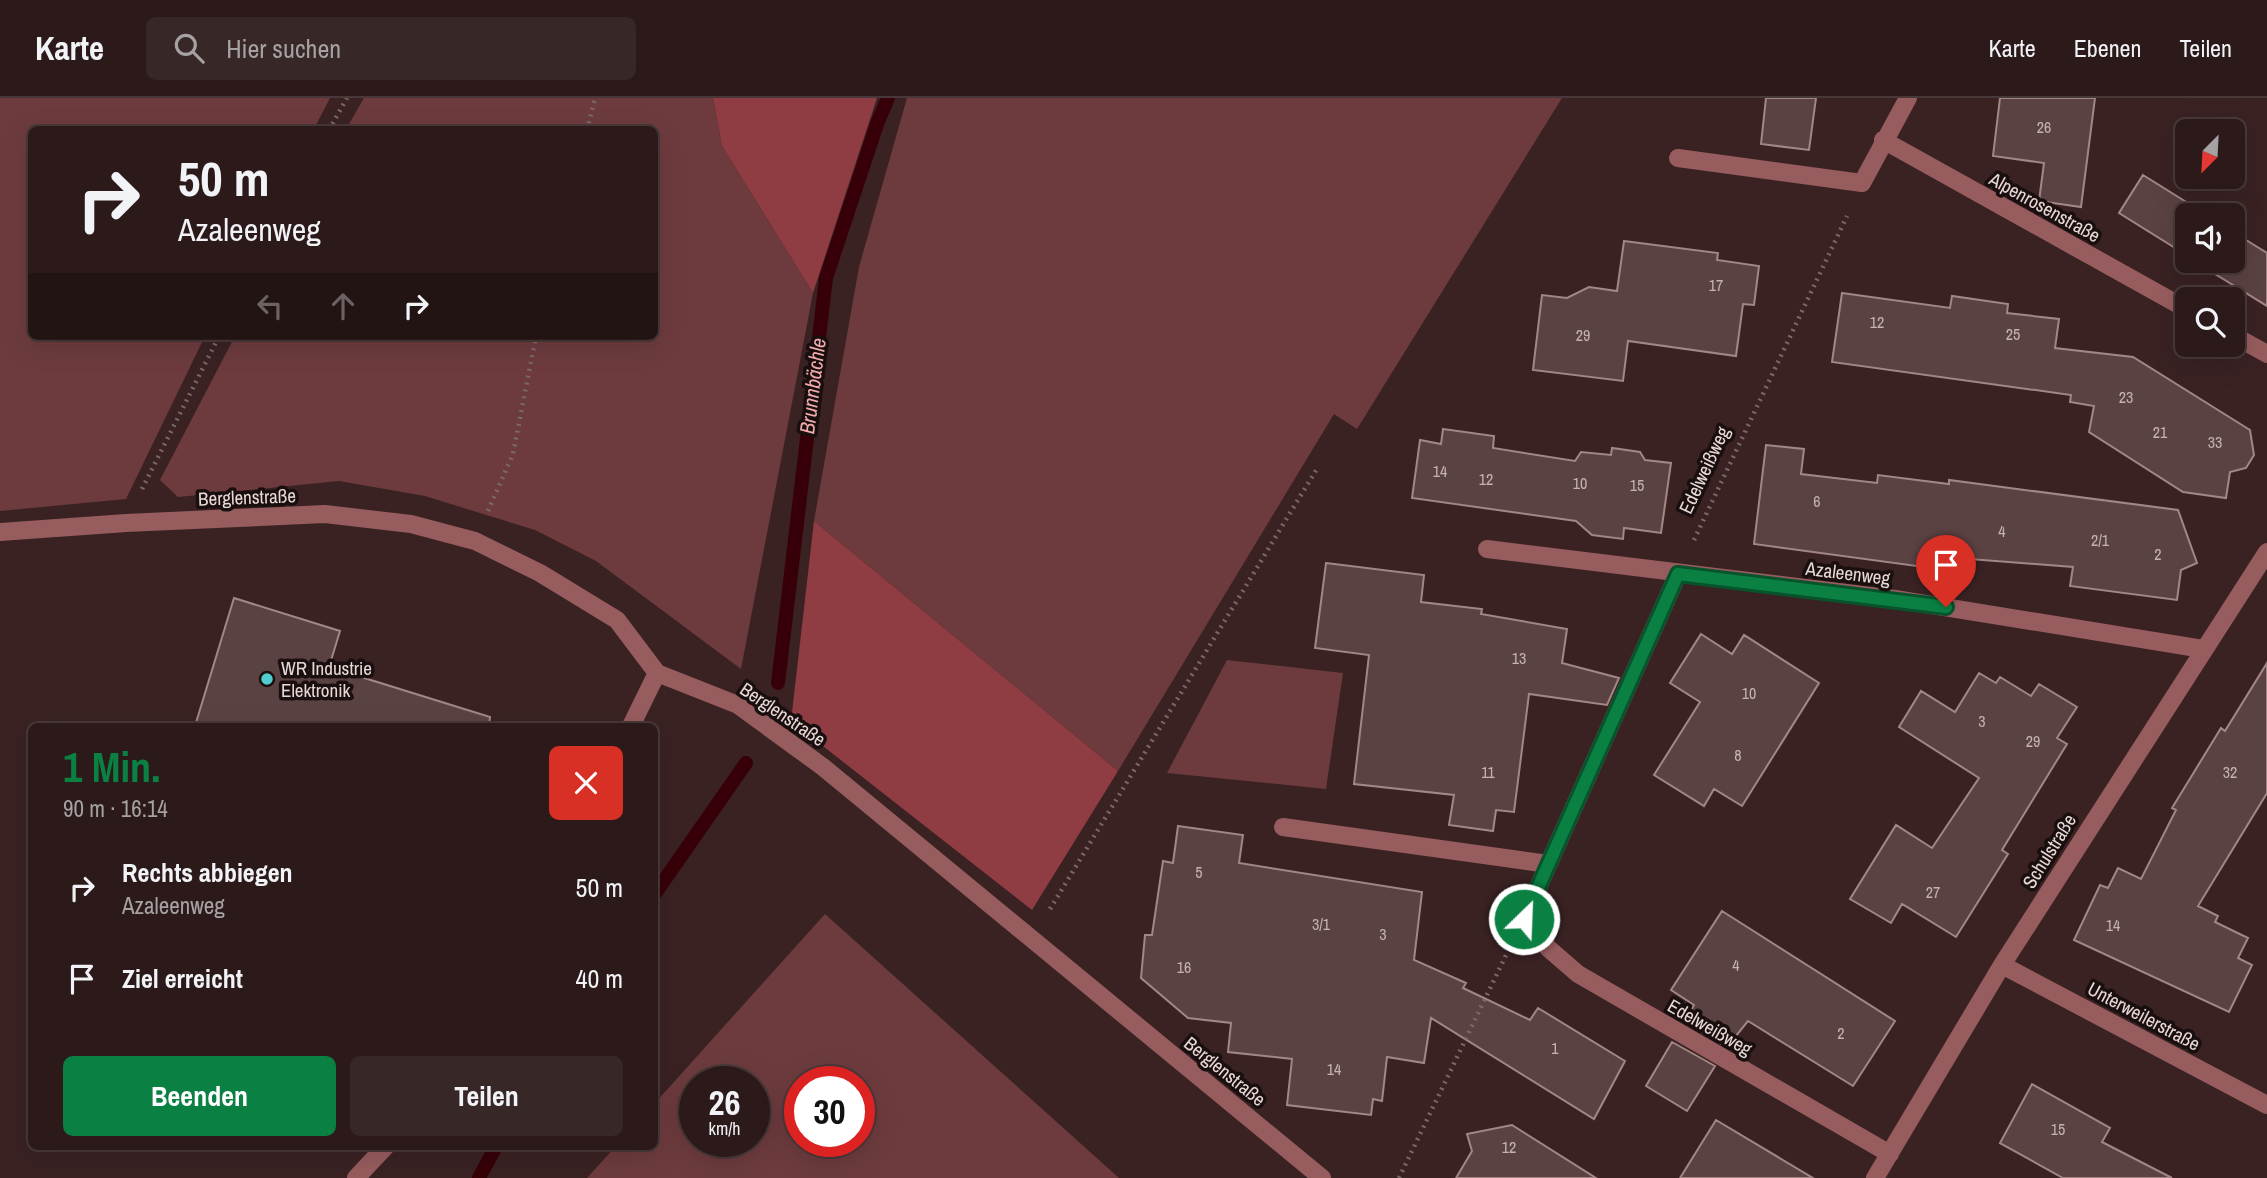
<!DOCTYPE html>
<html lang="de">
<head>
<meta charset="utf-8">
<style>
	body { margin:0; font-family:"Archivo Narrow",sans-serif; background:#382727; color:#f1f3f6; height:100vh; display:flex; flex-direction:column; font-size:26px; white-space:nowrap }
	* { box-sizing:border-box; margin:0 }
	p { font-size:23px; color:#a6a1a2 }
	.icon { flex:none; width:38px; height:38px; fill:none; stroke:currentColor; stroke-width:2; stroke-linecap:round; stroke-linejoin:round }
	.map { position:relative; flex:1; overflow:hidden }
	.details { position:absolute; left:28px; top:625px; width:630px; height:427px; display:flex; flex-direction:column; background:#2c1a1a; border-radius:10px; box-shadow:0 7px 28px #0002,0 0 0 2px #483839 }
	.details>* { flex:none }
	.banner { position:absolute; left:28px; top:28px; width:630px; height:214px; border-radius:10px; box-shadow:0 7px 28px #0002,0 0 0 2px #483839; background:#2c1a1a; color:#f1f3f6; overflow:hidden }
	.needle { width:46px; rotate:204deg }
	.controls { position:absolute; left:2175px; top:21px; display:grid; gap:14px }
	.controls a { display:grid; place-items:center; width:70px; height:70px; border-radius:10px; background:#2c1a1a; box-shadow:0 7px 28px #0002,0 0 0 2px #483839; font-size:35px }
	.speed { position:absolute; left:679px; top:968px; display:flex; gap:14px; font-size:35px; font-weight:700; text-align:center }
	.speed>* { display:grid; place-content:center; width:91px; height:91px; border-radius:50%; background:#2c1a1a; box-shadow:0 7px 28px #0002,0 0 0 2px #483839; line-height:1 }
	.speed small { font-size:18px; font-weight:400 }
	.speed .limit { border:10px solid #d22; background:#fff; color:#111 }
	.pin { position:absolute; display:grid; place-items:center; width:60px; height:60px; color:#fff; margin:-72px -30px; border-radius:50% 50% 50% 0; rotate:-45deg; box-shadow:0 0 7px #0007 }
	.pin .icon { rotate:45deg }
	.me { position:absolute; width:77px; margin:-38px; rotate:24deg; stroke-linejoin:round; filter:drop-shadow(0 0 5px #0008) }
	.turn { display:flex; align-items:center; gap:24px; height:147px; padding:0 35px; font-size:32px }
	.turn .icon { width:91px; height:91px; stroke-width:2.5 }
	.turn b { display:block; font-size:49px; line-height:60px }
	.lanes { display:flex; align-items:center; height:66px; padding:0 35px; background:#0003; justify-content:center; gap:35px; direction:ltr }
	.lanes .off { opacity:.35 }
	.round { display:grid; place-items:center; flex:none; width:74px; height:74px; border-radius:10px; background:#382727 }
	.head { display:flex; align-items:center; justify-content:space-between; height:119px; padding:0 35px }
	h1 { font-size:42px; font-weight:700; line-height:52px; color:#0b8043 }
	.primary-button { display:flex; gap:14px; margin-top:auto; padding:14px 35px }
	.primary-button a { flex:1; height:80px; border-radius:10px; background:#0b8043; color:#fff; font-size:28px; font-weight:700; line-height:80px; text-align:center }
	.primary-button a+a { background:#382727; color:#f1f3f6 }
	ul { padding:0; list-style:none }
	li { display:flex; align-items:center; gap:21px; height:91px; padding:0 35px }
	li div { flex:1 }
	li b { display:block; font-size:26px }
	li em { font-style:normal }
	header { display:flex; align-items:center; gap:42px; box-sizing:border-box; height:98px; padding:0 35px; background:#2c1a1a; border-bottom:2px solid #483839 }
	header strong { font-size:33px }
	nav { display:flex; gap:38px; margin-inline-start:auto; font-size:24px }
	.search { width:490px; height:63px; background:#382727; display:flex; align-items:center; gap:18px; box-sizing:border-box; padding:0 24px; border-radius:10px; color:#a6a1a2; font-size:26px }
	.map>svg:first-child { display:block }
	.green { fill:#6d3b3e; fill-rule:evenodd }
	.forest { fill:#8f3c43 }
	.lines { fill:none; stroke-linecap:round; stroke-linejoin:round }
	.stream { stroke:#370008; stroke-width:14 }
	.building { fill:#5b4242; stroke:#a38686; stroke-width:2 }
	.path { stroke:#7c6768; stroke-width:4.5; stroke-dasharray:2 5; stroke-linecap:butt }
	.minor { stroke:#975c5e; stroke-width:18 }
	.route-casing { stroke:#07532c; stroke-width:18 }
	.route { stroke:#0b8043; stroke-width:12 }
	.poi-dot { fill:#52cdcf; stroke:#1a0f0f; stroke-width:2.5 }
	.labels { text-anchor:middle; stroke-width:7; stroke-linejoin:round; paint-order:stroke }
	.number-label { font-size:16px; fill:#c5b2b2 }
	.street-label { font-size:19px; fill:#e8d8d8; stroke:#1a0f0f }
	.poi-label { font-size:19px; fill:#e8d8d8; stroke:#1a0f0f; text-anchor:start }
	.water-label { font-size:21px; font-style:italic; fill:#f4abad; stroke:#1a0f0f }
</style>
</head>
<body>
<header>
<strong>Karte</strong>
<div class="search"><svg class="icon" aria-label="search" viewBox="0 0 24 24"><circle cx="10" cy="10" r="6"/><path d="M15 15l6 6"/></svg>Hier suchen</div>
<nav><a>Karte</a><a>Ebenen</a><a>Teilen</a></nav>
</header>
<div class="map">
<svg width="2267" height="1080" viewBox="0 0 2267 1080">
	<rect width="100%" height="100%" fill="#3a2223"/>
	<path class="green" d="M0,0H330L314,31L32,32V238H205L126,401L0,413Z
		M364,0H713L722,48L813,195L741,571L596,463L535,432L425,398L339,383L178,399L160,382L235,238H654V32L346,31Z
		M907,0H1562L1357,331L1334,316L1118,673L814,423L859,169Z
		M1227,562L1343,575L1326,691L1167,675Z
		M825,816L1119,1080H587L616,1048H654L655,1005ZM695,984H754V1043H695ZM800,984H859V1043H800Z"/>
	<path class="forest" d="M713,0H877L813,195L722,48Z
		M814,423L1118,673L1032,812L791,623Z"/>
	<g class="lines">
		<path class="stream" d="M778,585L826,180L877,26L888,0
			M654,797L746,665
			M479,1080L496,1048"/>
	</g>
	<path class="building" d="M1766,0H1816L1809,52L1761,46Z
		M2000,0H2095L2081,109L2039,103L2044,65L1993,58Z
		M2143,77L2207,117H2188V158L2119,115Z
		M2233,134L2267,155V208L2194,163H2233Z
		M1624,143L1718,155L1717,162L1759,168L1754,207L1743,206L1736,258L1628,243L1623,283L1533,272L1542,197L1567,200L1589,189L1617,193Z
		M1842,195L1950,210L1952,198L2008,206L2007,215L2059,221L2055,250L2133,259L2250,332L2254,357L2246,370L2230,374L2226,400L2183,394L2089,334L2094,308L2070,304L2071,297L1832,264Z
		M1443,331L1494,338L1493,350L1575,363L1581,354L1611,357L1612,350L1640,354L1645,362L1671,365L1661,435L1624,430L1623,441L1592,437L1576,423L1412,400L1420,342L1441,346Z
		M1766,347L1804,351L1801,376L1877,385L1878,377L1949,386V382L2178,412L2197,465L2181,472L2177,502L2070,488L2073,469L1970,461L1968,475L1754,446Z
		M1326,465L1424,477L1421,504L1482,511L1481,516L1567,531L1562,565L1619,580L1607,607L1529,596L1514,714L1496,712L1493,733L1449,727L1454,697L1354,686L1369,557L1315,550Z
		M234,500L340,533L329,569L490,619L489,628H195Z
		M1701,536L1732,556L1744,537L1819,585L1742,708L1714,691L1704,708L1654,677L1700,604L1670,585Z
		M2267,565V695L2198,808L2218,818L2215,824L2248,840L2238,860L2252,867L2229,914L2074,842L2100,787L2108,790L2118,770L2141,781L2176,712L2172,710L2221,630L2225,633Z
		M1979,575L1996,585L2000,579L2031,598L2039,586L2077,609L2057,640L2067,646L2002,752L2008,756L1956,839L1902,806L1891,825L1850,801L1896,727L1932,750L1979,680L1899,629L1921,593L1955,614Z
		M1178,728L1243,737L1239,765L1422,794L1414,862L1466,885L1463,890L1530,922L1538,910L1625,963L1594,1021L1431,920L1424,965L1387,959L1382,1003L1373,1001L1371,1017L1287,1007L1292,961L1228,954L1231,925L1188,920L1141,880L1145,837H1152L1163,763L1173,765Z
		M1722,813L1895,923L1853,988L1748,923L1727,949L1684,924L1694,907L1671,892Z
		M1672,944L1715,968L1687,1013L1646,988Z
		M2032,986L2110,1030L2102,1044L2172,1080H2063L2000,1045Z
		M1716,1022L1813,1080H1680Z
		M1512,1027L1596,1080H1456L1472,1053L1467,1036Z"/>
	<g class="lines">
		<path class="path" d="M329,32L347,0
			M587,32L595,0
			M142,391L219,238
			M488,413L513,356L536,238
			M1694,442L1847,118
			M1050,811L1318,369
			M1399,1080L1508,853"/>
		<path class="minor" d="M1883,42L2188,212
			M1678,60L1862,85L1908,0
			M2233,237L2267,256
			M0,434L126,425L325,416L411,426L475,443L540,475L617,522L657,575L738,607L823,669L1322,1080
			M1487,451L1895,501L2203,551
			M1678,476L1524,821L1548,850L1578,876L1890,1056
			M631,628L657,575
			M1283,729L1548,766
			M2002,867L2267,1007
			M356,1080L386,1048
			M1875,1080L2002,867L2267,454"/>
	</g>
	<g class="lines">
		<defs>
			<path id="route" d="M1524,821L1678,476L1946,509"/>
		</defs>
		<use href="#route" class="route-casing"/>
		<use href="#route" class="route"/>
	</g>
	<circle class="poi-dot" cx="267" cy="581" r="7"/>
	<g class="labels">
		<g class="number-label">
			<text x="2044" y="35">26</text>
			<text x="1716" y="193">17</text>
			<text x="1877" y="230">12</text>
			<text x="2013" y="242">25</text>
			<text x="1583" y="243">29</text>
			<text x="2126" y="305">23</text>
			<text x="2160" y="340">21</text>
			<text x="2215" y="350">33</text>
			<text x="1440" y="379">14</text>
			<text x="1486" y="387">12</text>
			<text x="1580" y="391">10</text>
			<text x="1637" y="393">15</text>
			<text x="1817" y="409">6</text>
			<text x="2002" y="439">4</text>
			<text x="2100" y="448">2/1</text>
			<text x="2158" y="462">2</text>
			<text x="1519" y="566">13</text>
			<text x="1749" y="601">10</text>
			<text x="1982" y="629">3</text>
			<text x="2033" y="649">29</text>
			<text x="1738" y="663">8</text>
			<text x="1488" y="680">11</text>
			<text x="2230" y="680">32</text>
			<text x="1199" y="780">5</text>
			<text x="1933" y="800">27</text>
			<text x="1321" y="832">3/1</text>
			<text x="2113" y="833">14</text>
			<text x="1383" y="842">3</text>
			<text x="1736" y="873">4</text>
			<text x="1184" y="875">16</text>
			<text x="1841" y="941">2</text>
			<text x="1555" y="956">1</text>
			<text x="1334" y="977">14</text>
			<text x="2058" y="1037">15</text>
			<text x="1509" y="1055">12</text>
		</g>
		<g class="street-label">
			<text transform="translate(2045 109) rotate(29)" y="7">Alpenrosenstraße</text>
			<text transform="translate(1704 372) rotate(-65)" y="7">Edelweißweg</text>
			<text transform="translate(247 399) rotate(-2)" y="7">Berglenstraße</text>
			<text transform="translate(1848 475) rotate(7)" y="7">Azaleenweg</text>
			<text transform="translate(783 616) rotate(34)" y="7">Berglenstraße</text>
			<text transform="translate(2049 753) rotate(-58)" y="7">Schulstraße</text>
			<text transform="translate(2144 918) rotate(28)" y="7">Unterweilerstraße</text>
			<text transform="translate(1710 929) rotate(30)" y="7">Edelweißweg</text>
			<text transform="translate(1225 973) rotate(39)" y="7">Berglenstraße</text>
		</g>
		<g class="poi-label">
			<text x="281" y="577">WR Industrie<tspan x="281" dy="22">Elektronik</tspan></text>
		</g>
		<g class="water-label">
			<text transform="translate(813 288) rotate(-83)" y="7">Brunnbächle</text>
		</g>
	</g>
</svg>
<div class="controls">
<a><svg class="needle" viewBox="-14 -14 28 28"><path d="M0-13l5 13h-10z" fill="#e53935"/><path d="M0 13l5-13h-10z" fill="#a6a1a2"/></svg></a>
<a><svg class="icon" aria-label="sound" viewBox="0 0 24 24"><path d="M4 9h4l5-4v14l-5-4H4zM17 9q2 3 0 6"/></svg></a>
<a><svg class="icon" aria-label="search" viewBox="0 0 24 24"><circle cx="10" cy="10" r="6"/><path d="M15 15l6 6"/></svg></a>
</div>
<div class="speed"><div>26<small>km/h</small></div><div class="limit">30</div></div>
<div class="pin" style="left:1946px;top:509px;background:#d93025"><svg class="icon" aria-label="arrive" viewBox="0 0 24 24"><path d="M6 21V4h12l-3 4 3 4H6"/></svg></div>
<svg class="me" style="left:1524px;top:821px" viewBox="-20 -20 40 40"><circle r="17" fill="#0b8043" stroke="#fff" stroke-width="3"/><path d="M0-11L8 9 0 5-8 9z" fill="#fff"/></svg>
<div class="banner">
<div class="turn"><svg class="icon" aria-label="right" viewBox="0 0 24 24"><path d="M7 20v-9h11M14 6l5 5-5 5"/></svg><div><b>50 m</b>Azaleenweg</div></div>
<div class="lanes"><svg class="icon off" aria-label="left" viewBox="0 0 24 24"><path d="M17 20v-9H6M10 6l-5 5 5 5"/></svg><svg class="icon off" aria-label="ahead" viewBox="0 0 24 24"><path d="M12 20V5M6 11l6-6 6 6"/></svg><svg class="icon" aria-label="right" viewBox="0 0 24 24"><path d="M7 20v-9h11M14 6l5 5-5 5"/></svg></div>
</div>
<section class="details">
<div class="head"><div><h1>1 Min.</h1><p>90 m · 16:14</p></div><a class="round" style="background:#d93025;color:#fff"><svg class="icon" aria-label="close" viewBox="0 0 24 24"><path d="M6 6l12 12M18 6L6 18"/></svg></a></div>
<ul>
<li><svg class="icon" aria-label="right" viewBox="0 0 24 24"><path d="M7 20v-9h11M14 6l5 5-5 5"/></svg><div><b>Rechts abbiegen</b><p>Azaleenweg</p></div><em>50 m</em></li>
<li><svg class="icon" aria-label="arrive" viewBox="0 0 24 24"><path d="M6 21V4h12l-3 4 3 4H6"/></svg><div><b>Ziel erreicht</b></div><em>40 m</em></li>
</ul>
<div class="primary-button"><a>Beenden</a><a>Teilen</a></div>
</section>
</div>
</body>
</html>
